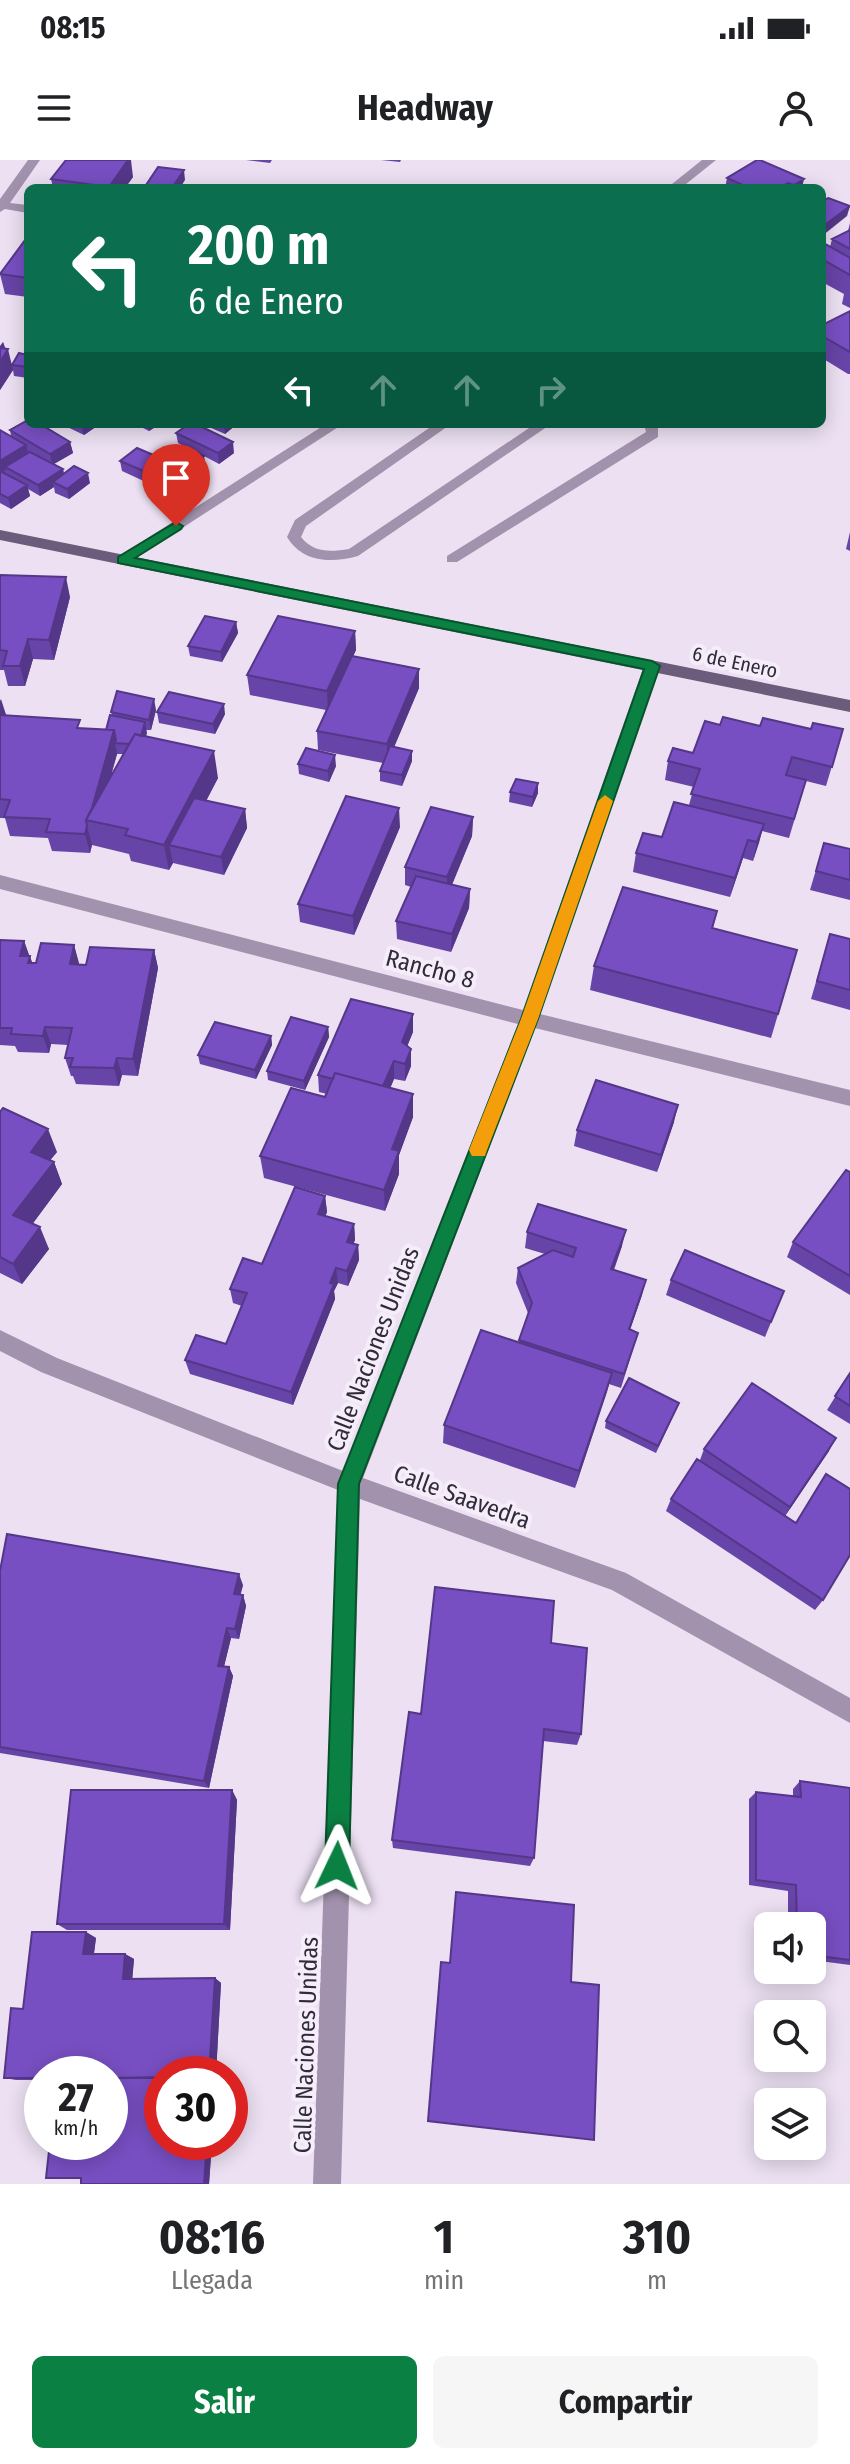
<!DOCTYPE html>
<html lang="es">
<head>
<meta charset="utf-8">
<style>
	body { margin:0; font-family:"Fira Sans Condensed",sans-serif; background:#f6f6f6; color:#202124; height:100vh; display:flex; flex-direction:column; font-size:30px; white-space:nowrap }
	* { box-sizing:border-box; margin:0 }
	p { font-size:26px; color:#757577 }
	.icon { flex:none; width:44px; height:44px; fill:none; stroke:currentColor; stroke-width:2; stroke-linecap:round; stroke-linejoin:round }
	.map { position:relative; height:2024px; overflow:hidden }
	.panel { display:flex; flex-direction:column; background:#fff; flex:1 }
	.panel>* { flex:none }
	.hud { position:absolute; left:24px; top:24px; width:802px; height:244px; border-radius:12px; box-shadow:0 4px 20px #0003; background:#0b6e4f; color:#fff; overflow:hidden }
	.controls { position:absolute; left:754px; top:1752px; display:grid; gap:16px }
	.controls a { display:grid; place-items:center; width:72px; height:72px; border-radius:12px; background:#fff; box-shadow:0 4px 20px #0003; font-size:40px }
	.speed { position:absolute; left:24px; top:1896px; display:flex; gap:16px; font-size:40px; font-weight:700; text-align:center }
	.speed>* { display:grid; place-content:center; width:104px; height:104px; border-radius:50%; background:#fff; box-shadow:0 4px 20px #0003; line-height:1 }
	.speed small { font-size:20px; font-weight:400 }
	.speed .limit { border:12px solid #d22; background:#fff; color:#111 }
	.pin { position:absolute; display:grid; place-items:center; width:68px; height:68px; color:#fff; margin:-82px -34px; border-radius:50% 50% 50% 0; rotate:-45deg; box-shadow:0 0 8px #0007 }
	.pin .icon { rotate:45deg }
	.me { position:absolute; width:88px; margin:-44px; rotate:2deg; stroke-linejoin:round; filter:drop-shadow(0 0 6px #0008) }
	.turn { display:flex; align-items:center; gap:28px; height:168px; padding:0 32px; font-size:36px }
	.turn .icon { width:104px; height:104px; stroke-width:2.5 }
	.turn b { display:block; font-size:56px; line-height:68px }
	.lanes { display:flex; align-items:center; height:76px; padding:0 32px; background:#0003; justify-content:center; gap:40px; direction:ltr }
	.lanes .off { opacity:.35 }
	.eta { display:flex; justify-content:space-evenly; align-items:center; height:136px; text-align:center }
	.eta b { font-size:48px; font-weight:700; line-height:56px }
	.primary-button { display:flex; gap:16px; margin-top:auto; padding:16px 32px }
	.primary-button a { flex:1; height:92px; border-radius:12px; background:#0b8043; color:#fff; font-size:32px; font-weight:700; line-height:92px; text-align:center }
	.primary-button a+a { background:#f6f6f6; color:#202124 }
	.status { display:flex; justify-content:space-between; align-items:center; height:56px; padding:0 40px; background:#fff; direction:ltr }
	.status svg { height:22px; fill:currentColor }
	header { display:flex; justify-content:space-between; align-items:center; height:104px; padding:0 32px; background:#fff; font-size:36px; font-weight:700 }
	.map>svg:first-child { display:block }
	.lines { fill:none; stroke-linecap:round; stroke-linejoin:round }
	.minor { fill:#a292ad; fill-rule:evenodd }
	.major { fill:#6a5c7a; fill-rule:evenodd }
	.wall { fill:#6744a7; fill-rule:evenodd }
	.shaded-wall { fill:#543788 }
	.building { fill:#784fc2; stroke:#543788; stroke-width:2 }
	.route { fill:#0b8043; stroke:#07532c; stroke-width:2 }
	.slow { fill:#f59e0b }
	.labels { text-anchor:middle; stroke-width:8; stroke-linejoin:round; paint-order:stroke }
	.far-street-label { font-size:20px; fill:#312b39; stroke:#f5edfa }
	.street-label { font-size:24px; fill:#312b39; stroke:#f5edfa }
</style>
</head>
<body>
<div class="status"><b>08:15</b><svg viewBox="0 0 49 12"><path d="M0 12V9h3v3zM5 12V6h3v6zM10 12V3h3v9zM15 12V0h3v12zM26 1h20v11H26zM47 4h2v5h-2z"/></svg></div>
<header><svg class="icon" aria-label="menu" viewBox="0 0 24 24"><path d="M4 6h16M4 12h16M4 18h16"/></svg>Headway<svg class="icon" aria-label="person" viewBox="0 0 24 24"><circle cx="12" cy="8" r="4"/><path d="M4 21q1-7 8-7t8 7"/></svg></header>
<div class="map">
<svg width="850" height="2024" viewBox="0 0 850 2024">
	<rect width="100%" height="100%" fill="#ece0f2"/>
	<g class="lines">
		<path class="minor" d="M28,0H40L10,43L28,45V53L5,49L0,52V39Z
			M702,0H716L681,28H667Z
			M326,264H343L128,403H118V397Z
			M435,264H451L306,366L301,377C314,393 330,392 349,389L535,264H551L358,396C331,403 303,403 287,377L295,360Z
			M644,264H658V277L457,402H447V396L646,272Z
			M652,501L660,506L540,854L850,930V946L535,868L363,1318L626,1413L850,1538V1563L612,1430L360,1339L341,2024H313L338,1330L41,1212L0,1191V1170L57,1198L343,1311L518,864L0,729V715L523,850L644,506Z"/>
		<path class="major" d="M0,370L850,540V552L0,380Z"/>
	</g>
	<path class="wall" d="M246,0H272L270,3Z
		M381,0H401L400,2Z
		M757,0L802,28H725L727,18Z
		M133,17L125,28H53L51,19Z
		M850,63V148L842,144L844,134L822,122V82L830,87L832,79L848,71Z
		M28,76V137L5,134L0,114Z
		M850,151V214H848L822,198V165Z
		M3,182L12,205L28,195V218L14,216L13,210L0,230Z
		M61,264H100L84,275Z
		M135,264H160L149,271Z
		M202,264H237L225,274Z
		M0,270L11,276L10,270L70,282L73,293L54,304L63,309L64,314L90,323L69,339L55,333L54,327L40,336L28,329L30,336L11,349L0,343Z
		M176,273L234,293L219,304L204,296L205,306L194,315L178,307L179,316L161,329L122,311L120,301L175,304L173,296L195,292L178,283Z
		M850,372V391L846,389Z
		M0,415L70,437L54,500L33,499L25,526H8L4,510H0Z
		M236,462L238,473L222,502L190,496L188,486Z
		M355,471L356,490L353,496L419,509V528L394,587L412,601L402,626L380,621V611L383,603L318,590L317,571L326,550L250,535L247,515Z
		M0,539L6,555L82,568L106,570L112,556L111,552L156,550L151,570H146V577L218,618L206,641L245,649L247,668L224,715L173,703L169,710L131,701L129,694L92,685L90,693L52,691L48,678L10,676L5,658H0ZM117,594H123L111,615Z
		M157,552L225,554L215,574L159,563Z
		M720,565L760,566L811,569H843L826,626L806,621L789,678L762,671L753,701L743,698L730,737L633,712L636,693L662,677L689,645L694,627L665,620L668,601L693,593Z
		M298,604L336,606L329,622L299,614Z
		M510,632L538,633L532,647L509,642Z
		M473,657L472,676L452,725L470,729L469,748L451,792L397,779L396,761L411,727L405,725V707Z
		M400,667L354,775L300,762L298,744Z
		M824,683L850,689V740L810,730Z
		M717,751L713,768L797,790L771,878L590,830L594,806Z
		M830,774L850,779V850L811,839Z
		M0,780L24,781L32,803H36L74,785L79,805H86L154,790L158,808L138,916L122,915L119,926L76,924L73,916H71L65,898L68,885L51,884L49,893L18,892L15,886L0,885Z
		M328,867L329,877L305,930L268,920L267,911Z
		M413,872L407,886L411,889V906L405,921L394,919L390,928L413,957L399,995V1014L385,1051L264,1018L260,996L325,937L327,934L319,932L318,915Z
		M271,876L272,885L256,919L200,904L198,895Z
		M0,952L57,992L50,1000L54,1002L62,1024L32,1064L49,1089L22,1124L0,1113Z
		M674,962L657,1012L574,986L577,970Z
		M850,1012V1135L787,1097L793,1082Z
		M325,1036L327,1052L325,1056L354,1064L355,1080L353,1084L358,1085L359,1100L348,1126L338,1123L334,1131L335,1139L293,1245L190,1214L185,1200L226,1184L242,1146L233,1143L230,1129L262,1104Z
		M527,1072L622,1086L614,1110L642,1135L630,1170L638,1173L621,1228L609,1224L575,1328L443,1283L444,1265L519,1182L528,1153L516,1123L518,1108L545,1094L525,1088Z
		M671,1120L784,1131L765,1177L666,1135Z
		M850,1213V1264L827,1250Z
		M676,1250L656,1293L605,1268L606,1261Z
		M704,1289L829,1291L785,1356L823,1440L815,1450L666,1351L671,1339L700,1300Z
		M0,1411L243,1425L240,1435H243L246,1446L239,1479L231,1478L224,1506L229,1507L233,1516L209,1628L0,1593Z
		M551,1483L581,1574L577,1585L543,1581L534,1698L530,1706L393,1688L392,1680L421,1554Z
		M800,1621L850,1628V1805L812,1800V1766H788V1731L749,1725V1639L756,1632L793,1636V1629Z
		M232,1630L237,1640L230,1770H67L57,1764Z
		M32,1772H86L96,1778L94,1794H125L134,1799L132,1819L215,1818L221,1823L216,1914H162V1982H212L209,2024H81V2018H46L50,1982H110V1914H42V1920H16L4,1918L11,1848L23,1849Z"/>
	<path class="shaded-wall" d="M128,0H131L133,17L125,28H109Z
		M184,10L185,20L180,28H172Z
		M804,19L802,28H793L794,25Z
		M850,46L847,56L822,76V67Z
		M3,182L6,193L8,189L13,210L0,230V186Z
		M81,264H100L84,275Z
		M148,264H160L149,271Z
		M224,264H237L225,274Z
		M70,282L73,293L52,305L50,294Z
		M233,282L234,293L219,304L218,293Z
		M26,285L29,295L5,307L6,310L0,313V301Z
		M204,296L205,306L194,315L193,304Z
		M177,305L179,316L161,329L160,318Z
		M63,309L65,320L53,322L54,327L40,336L38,325Z
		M88,313L90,323L69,339L67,329Z
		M27,325L30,336L11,349L8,338Z
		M66,417L70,437L54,500L49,480Z
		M236,462L238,473L222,502L221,492Z
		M355,471L356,490L328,551L327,531Z
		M28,479L33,499L25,526L20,506Z
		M419,509V528L387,604V584Z
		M1,539L7,558L0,570V542Z
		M154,539L156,550L151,570L149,560Z
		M224,544L225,554L215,574L213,564Z
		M145,562L147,573L141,595L139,585Z
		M114,570L117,583H115L117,594L98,663L89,660Z
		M214,591L218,618L182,687L169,685L173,703L169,710L164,685Z
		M412,591V601L402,626V615Z
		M335,595L336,606L329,622L328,611Z
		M538,623V633L532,647L533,637Z
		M399,648L400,667L354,775L353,756Z
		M245,649L247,668L224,715L221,697Z
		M473,657L472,676L447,736V717Z
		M764,664L759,683L753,701L757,682Z
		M87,666L92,685L90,693L85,674Z
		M748,680L743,698L730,737L735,718Z
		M470,729L469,748L451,792L452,774Z
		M24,781L30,798V796L36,814L20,796Z
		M74,785L79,803L75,822L70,804Z
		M154,790L158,808L138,916L133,899Z
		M413,854V872L402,899V882Z
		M45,867L51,884L49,893L43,876Z
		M328,867L329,877L305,930L304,921Z
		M271,876L272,885L256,919L255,910Z
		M411,889V906L405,921V904Z
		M117,898L122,915L119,926L114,908Z
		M394,901V919L382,948L381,931Z
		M413,934V957L399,995V1014L385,1051L384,1030L392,989Z
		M678,945L674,962L657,1012L661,995Z
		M48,969L57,992L39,1014L31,992Z
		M54,1002L62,1024L23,1077L13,1055Z
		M325,1036L327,1052L320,1070L318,1054Z
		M354,1064L355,1080L348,1097L347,1082Z
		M40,1067L49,1089L22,1124L13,1104Z
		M626,1070L622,1086L608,1124L611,1109Z
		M358,1085L359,1100L348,1126L347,1111Z
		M336,1108L338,1123L334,1131L335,1139L293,1245L291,1232Z
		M646,1120L642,1135L625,1184L629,1169Z
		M612,1213L607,1232L575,1328L579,1311Z
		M836,1278L829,1291L783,1359L790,1347Z
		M239,1414L243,1425L238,1445L234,1434Z
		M243,1435L246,1446L239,1479L235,1469Z
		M227,1468L231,1478L222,1515L218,1506Z
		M229,1507L233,1516L209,1628L204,1621Z
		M232,1630L237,1640L230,1770L224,1764Z
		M86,1772L96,1778L93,1799L83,1794Z
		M125,1794L134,1799L132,1823L123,1819Z
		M215,1818L221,1823L216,1914H209Z
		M207,1982H212L209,2024H204Z"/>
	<path class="building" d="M66,0H128L109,27L51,19Z
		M757,0H760L804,19L794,25L788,23L779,28H749L727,18Z
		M158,7L184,10L172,28H144Z
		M828,38L850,46L822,67V42Z
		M850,70V89L832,79Z
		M28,76V118L0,114Z
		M822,82L850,98V115L822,99Z
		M850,151V192L822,176V165Z
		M0,188L8,189L0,202Z
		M19,193L28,195V207L12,205Z
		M28,260V264H40L70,282L50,294L10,270Z
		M189,264H196L233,282L218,293L176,273Z
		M0,270L26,285L0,301Z
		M184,287L204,296L193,304L173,296Z
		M137,288L177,305L160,318L120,301Z
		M30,292L63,309L38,325L5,307Z
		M74,306L88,313L67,329L53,322Z
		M0,311L27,325L8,338L0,334Z
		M0,415L66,417L49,480L28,479L20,506H3L7,491L0,490Z
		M205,456L236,462L221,492L188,486Z
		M278,456L355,471L327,531L247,515Z
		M352,496L419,509L387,584L317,571Z
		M117,531L154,539L149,560L111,552Z
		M169,532L224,544L213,564L157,552Z
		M0,555L80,560L77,568L114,570L92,648L86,660L87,666L85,674L46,672L50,659L4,657L10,640L0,639Z
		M110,555L145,562L141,576L135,574L129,584L115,583L116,580L114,570H106Z
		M723,557L760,566L763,558L811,569L813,563L843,569L832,607L792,597L786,615L806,620L794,659L691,634L700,609L668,601L673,588L693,593L705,561L720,565Z
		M135,574L214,591L164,685L125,675L128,669L86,660Z
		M390,586L412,591L402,615L380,611Z
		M306,588L335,595L328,611L298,604Z
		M516,619L538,623L533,637L510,632Z
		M346,636L399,648L353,756L298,744Z
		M194,638L245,649L221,697L169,685Z
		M674,642L764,664L757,682L748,680L735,718L636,693L643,673L662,677Z
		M431,647L473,657L447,717L405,707Z
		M824,683L850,689V720L816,711Z
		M416,716L470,729L452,774L396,761Z
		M623,727L717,751L712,768L797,790L778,854L594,806Z
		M830,774L850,779V830L817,821Z
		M0,780L24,781L20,796H30L28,803H36L41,783L74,785L70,804L86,805L90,787L154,790L133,899L117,898L114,908L70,907L73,898H65L72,868L45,867L43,876L11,874L12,868H0Z
		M351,839L413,854L402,882L411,889L405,904L394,901L383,926L335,913L333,919L318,915Z
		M291,857L328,867L304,921L267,911Z
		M215,862L271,876L255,910L198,895Z
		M335,913L413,934L392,989L399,991L384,1030L260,996L291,928L325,937Z
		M596,920L678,945L661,995L577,970Z
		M3,948L48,969L31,992L54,1002L13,1055L40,1067L13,1104L0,1097V952Z
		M846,1010L850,1012V1116L793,1082Z
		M295,1027L325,1036L318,1054L354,1064L347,1082L358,1085L347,1111L336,1108L330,1123L334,1124L291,1232L185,1200L196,1175L226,1184L247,1133L230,1129L243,1098L262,1104Z
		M538,1044L626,1070L611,1109L646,1120L629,1169L638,1173L624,1214L519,1180L532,1143L518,1108L553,1090L573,1097L576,1088L527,1072Z
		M685,1090L784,1131L771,1162L671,1120Z
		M481,1170L612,1213L579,1311L444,1265Z
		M850,1213V1246L835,1236Z
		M629,1218L679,1243L658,1286L606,1261Z
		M752,1223L836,1278L790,1347L704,1289Z
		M697,1299L796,1363L826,1314L850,1329V1395L823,1440L671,1339Z
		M7,1374L239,1414L234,1434L243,1435L235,1469L227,1468L218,1506L229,1507L204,1621L0,1587V1411Z
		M435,1427L554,1441L551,1483L587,1488L581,1574L544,1569L534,1698L392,1680L409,1552L421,1554Z
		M800,1621L850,1628V1800L812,1795V1766H797L796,1725L756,1720V1632L801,1637Z
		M71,1630H232L224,1764H57Z
		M456,1732L574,1745L571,1822L599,1825L594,1980L428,1961L441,1802L450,1803Z
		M32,1772H86L83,1794H125L123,1819L215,1818L209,1914H162V1917L110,1918V1914H42V1918H4L11,1848L23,1849Z
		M110,1918H162V1982H207L204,2024H81V2018H46L50,1982H110Z"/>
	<path class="route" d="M176,362L183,366L181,369L135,398L652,501L660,506L538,859L359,1324L349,1706L345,1714L337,1717L329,1714L325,1706L338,1324L521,859L644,509L118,403V397Z"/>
	<path class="slow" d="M605,635L613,641L538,859L487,990L485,996H472L469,990L521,859L598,641Z"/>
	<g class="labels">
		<g class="far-street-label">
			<text transform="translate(735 502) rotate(12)" y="7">6 de Enero</text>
		</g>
		<g class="street-label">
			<text transform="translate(430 809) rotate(15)" y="8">Rancho 8</text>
			<text transform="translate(373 1189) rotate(-69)" y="8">Calle Naciones Unidas</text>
			<text transform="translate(462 1337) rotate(20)" y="8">Calle Saavedra</text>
			<text transform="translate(306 1885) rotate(-88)" y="8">Calle Naciones Unidas</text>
		</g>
	</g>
</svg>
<div class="controls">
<a><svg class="icon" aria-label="sound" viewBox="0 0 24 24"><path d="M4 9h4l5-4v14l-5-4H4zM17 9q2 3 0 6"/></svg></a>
<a><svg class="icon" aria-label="search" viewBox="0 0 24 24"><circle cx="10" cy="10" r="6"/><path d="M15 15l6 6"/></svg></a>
<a><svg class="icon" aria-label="layers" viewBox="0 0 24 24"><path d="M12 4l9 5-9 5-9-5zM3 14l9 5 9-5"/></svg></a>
</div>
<div class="speed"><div>27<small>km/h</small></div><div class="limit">30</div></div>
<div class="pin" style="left:176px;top:366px;background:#d93025"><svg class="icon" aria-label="arrive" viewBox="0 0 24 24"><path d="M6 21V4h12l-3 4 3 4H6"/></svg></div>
<svg class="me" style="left:337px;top:1706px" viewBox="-20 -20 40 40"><path d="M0-17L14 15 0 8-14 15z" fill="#0b8043" stroke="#fff" stroke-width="4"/></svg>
<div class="hud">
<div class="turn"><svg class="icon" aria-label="left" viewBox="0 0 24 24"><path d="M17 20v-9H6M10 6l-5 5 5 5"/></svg><div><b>200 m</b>6 de Enero</div></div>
<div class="lanes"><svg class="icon" aria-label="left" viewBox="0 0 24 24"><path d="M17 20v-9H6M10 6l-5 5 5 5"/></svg><svg class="icon off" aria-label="ahead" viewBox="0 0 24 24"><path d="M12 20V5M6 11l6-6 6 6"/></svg><svg class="icon off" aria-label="ahead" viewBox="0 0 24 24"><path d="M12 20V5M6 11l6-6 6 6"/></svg><svg class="icon off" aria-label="right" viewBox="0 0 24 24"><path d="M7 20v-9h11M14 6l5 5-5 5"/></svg></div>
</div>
</div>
<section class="panel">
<div class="eta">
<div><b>08:16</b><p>Llegada</p></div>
<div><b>1</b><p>min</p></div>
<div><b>310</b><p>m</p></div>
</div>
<div class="primary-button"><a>Salir</a><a>Compartir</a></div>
</section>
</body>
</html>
